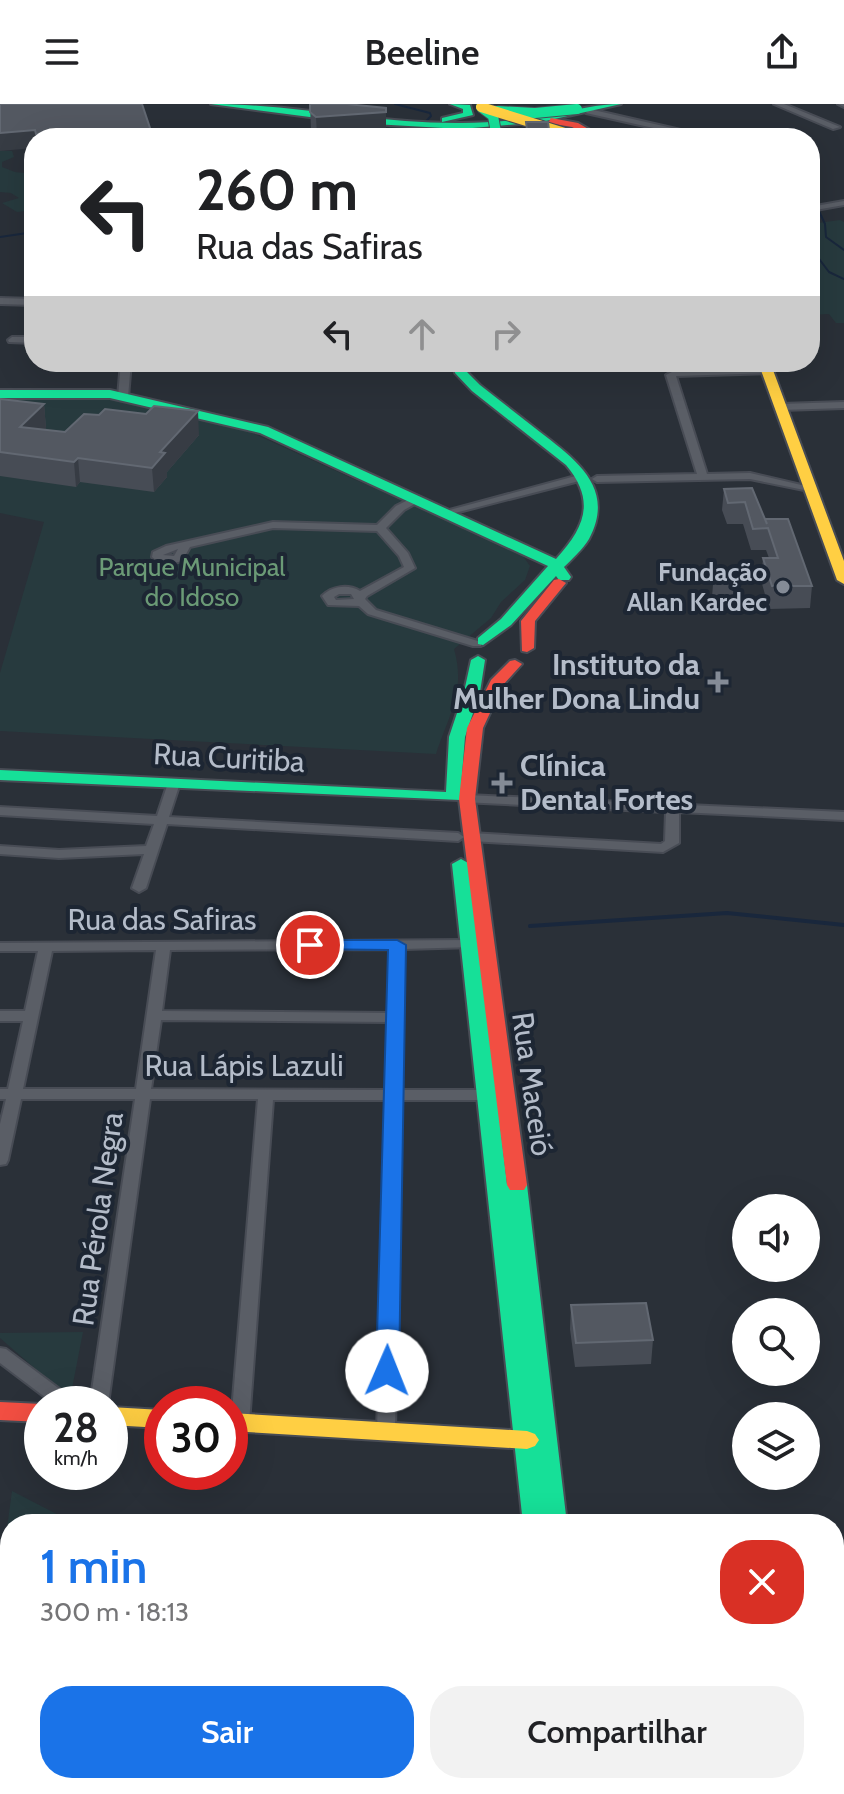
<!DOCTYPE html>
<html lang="pt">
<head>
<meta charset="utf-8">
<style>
	body { margin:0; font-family:Cabin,sans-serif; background:#f2f2f2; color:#202124; height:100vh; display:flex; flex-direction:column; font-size:30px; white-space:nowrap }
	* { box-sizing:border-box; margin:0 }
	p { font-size:26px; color:#757577 }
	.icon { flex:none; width:44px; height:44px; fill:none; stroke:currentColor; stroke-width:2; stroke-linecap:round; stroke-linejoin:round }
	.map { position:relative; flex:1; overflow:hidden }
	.panel { position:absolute; left:0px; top:1410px; width:844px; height:280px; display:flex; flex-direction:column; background:#fff; border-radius:32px 32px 0 0; box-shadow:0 8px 32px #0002 }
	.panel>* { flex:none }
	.banner { position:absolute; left:24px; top:24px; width:796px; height:244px; border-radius:32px; box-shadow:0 8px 32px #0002; background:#fff; color:#202124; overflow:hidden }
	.tools { position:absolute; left:732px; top:1090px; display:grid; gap:16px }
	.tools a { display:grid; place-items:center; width:88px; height:88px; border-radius:50%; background:#fff; box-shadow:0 8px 32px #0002; font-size:40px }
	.speed { position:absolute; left:24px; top:1282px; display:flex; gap:16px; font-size:40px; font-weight:700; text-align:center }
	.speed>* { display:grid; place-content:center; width:104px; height:104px; border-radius:50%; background:#fff; box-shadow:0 8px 32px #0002; line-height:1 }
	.speed small { font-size:20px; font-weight:400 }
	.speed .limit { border:12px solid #d22; background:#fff; color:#111 }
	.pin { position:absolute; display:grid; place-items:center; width:68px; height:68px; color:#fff; margin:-34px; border:4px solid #fff; border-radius:50%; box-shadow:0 2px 8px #0007 }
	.me { position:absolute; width:88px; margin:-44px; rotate:1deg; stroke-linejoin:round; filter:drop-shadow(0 0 6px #0008) }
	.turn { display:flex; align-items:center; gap:28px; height:168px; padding:0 40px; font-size:36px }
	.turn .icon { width:104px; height:104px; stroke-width:2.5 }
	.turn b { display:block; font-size:56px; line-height:68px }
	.lanes { display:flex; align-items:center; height:76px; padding:0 40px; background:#0003; justify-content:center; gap:40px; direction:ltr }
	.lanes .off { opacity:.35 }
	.round { display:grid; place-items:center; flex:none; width:84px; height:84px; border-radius:32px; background:#f2f2f2 }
	.summary { display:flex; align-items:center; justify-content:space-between; height:136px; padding:0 40px }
	h1 { font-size:48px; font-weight:600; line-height:60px; color:#1a73e8 }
	.action { display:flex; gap:16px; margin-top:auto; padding:16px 40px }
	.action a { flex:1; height:92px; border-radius:32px; background:#1a73e8; color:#fff; font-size:32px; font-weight:600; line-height:92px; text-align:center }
	.action a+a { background:#f2f2f2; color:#202124 }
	header { display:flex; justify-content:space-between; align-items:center; height:104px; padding:0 40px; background:#fff; font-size:36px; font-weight:600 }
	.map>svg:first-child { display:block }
	.green { fill:#273a3e }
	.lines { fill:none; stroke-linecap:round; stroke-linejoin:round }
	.stream-far1 { stroke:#19273c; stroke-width:2 }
	.stream { stroke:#19273c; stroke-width:4 }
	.street-casing { stroke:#484c55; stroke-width:4 }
	.fast-casing { stroke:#484c55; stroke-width:4 }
	.slow-casing { stroke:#484c55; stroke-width:4 }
	.jam-casing { stroke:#484c55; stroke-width:4 }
	.street { fill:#5a5e66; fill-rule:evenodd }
	.fast { fill:#16e098; fill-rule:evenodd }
	.slow { fill:#ffcf43; fill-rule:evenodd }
	.jam { fill:#f24e42; fill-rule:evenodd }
	.fast-bridge-casing { stroke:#484c55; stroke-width:12; stroke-linecap:butt }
	.slow-bridge-casing { stroke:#484c55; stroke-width:12; stroke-linecap:butt }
	.fast-bridge { stroke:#16e098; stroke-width:10 }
	.slow-bridge { stroke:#ffcf43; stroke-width:10 }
	.wall { fill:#474c55 }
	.shaded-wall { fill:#373c44 }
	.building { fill:#535861; stroke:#626872; stroke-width:2 }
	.route { fill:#1a73e8; stroke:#114b97; stroke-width:2 }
	.poi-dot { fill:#848b96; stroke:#1d2633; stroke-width:3 }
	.labels { text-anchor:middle; stroke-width:8; stroke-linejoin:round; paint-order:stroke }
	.far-park-label { font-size:26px; fill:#6b9a76; stroke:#1d2633 }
	.far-poi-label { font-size:26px; font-weight:bold; fill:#b4bcc9; stroke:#1d2633; text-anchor:end }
	.poi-label { font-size:30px; font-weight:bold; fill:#b4bcc9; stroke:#1d2633; text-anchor:end }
	.street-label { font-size:30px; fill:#b4bcc9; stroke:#1d2633 }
</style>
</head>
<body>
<header><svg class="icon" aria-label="menu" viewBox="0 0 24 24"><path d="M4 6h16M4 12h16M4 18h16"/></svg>Beeline<svg class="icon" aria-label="share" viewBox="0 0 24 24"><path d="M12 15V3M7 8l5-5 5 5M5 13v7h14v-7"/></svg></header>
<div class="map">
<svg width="844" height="1690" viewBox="0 0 844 1690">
	<rect width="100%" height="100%" fill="#2a3038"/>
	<path class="green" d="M392,20L422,28L410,34H291L383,29L390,25L387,21Z
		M0,47H12L14,53L2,58V63L15,68L34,70V106L17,108L2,99L19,94L11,89L0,88Z
		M840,116L844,118V219H836L829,210L810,211V120Z
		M93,291L250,328L358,377L456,415L520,448L530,462L525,476L501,498L491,514L454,545C466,587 449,610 436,650L0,627V569L44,418L0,409V294Z
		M83,1228L70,1295L0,1234V1229Z
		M12,1387L76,1420H10V1543H0V1476Z"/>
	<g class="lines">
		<path class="stream-far1" d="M395,0L430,9L431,12L419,25L398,34
			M818,105L825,120L826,133L844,146
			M0,133L34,128
			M810,143L829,168L844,175"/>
		<path class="stream" d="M530,822L727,809L844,821"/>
		<defs>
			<path id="street" d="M774,0H784L840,23L833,25Z
				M838,0H844V3Z
				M589,5L685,27L689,29L685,31L586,9Z
				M844,97V101L810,107V103Z
				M0,194L34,195V201L0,200Z
				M12,233H34V239L9,238L8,236Z
				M121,258H131L128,293L123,296L118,293Z
				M452,258H477L479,260L474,263Z
				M767,264L772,267L770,269L676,272L707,370L750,369L814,384V388L750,375L597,378L592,375L597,372L697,370L666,271L678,265Z
				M844,298V304L781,306L776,303L781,300Z
				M583,370L588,373L587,375L447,411L442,408Z
				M416,392L420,393V397L404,406L386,424L408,449L415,464L367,492L365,495L376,506L481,538V542H473L368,510L359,502L328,501L322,492C332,482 348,480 360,487L404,463L399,452L377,427L273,424L190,443L182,457C170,460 161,461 152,453L153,448L166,442L273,418L377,421L396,402ZM178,445L174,452L163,451ZM339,490H351L354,495L336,496L334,493Z
				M174,675L180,679L169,713L458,729L464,733L471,729L661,740L665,737L666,708L462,698L461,695L462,692L467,691L844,708V716L679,708V739L663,748L471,737L464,733L458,737L167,720L146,784L139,788L132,784L144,750L59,754L0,750V742L59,746L146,742L154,720L0,711V703L157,712L168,679Z
				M469,836L476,840L474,843L404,845L401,986H487L495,991L487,996H401L395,1328L392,1333L386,1335L380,1333L377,1328L386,996H273L249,1319L246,1324L240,1326L234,1324L231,1319L258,995H150L108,1300H90L135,995H21L8,1056L6,1060L0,1061V1020L6,995H0V985H8L23,917H0V907H25L38,847H0V839ZM390,845L388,909L162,907L170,846ZM156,846L136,985H23L52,847ZM161,916L388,918L386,986L151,985Z
				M0,1244L6,1245L73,1295L76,1300H54L0,1259Z
				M57,1680H77L76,1690H56Z
				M266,1680H286V1690H266Z"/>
			<path id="fast" d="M211,0C295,0 378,20 462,19C493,19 524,16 554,10C576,6 598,0 621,0L541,18L461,25L356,19Z
				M450,0L470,1L473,11L442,18V14L463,9V5Z
				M453,258H465L467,268L480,281C500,297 520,312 540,328C576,356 616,384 589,435C583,445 572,455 564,463L571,473L569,476H559L556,472L511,521L483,541L478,540V534L501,515L548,462L260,329L110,294H0V286H110L268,323L556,455C585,423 596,397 566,361L472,287L455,269Z
				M478,552L485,556L480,588L465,633L460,696L0,676V666L446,688L449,633L464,588L471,556Z
				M461,755L470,760L507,1080L517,1074L524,1076L527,1081L567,1420H523L452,760Z
				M549,1680H575L576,1690H550Z"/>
			<path id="slow" d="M535,28L571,34H513Z
				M758,258H770L844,457V480L837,476Z
				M110,1303L162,1306V1324L110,1321Z
				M230,1309L527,1327L535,1330L539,1336L535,1342L527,1345L230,1327Z"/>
			<path id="jam" d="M551,14L578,19L604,34H592L572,23L548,19Z
				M559,475L566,479L535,517L534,544L527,548L522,547L521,517L554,476Z
				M515,556L522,560L503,581L483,624L475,695L527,1081L524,1086H510L507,1081L459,695L467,624L491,576L510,557Z
				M0,1298L42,1300V1318L0,1316Z
				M571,1680H597L598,1690H572Z"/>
		</defs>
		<use href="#street" class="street-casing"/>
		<use href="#fast" class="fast-casing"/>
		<use href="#slow" class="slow-casing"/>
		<use href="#jam" class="jam-casing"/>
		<use href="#street" class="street"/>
		<use href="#fast" class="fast"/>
		<use href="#slow" class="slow"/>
		<use href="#jam" class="jam"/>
		<defs>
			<path id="fast-bridge" d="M481,3L493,12L497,34
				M497,7L535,9L577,5"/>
			<path id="slow-bridge" d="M481,3L581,34"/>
		</defs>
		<use href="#fast-bridge" class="fast-bridge-casing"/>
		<use href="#slow-bridge" class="slow-bridge-casing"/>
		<use href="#fast-bridge" class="fast-bridge"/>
		<use href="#slow-bridge" class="slow-bridge"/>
	</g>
	<path class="wall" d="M310,0L386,4V27L317,32L311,27Z
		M0,295L44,300L46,324L44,326L65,328L199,331L167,368V373L154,388L80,378L76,383L0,372Z
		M752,384L765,416L812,482L810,504L769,505L761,476L763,454H769L766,446H751L743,420H727L722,406L724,385Z
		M714,468L735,479L732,505H715L712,493Z
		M571,1201L653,1236L651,1260L575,1263L570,1225Z"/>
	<path class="shaded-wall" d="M386,8V27L317,32L316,13Z
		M35,26L36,34H34V44L0,47V29Z
		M69,27V34H36V30Z
		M151,27V34H143V28Z
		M118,29L119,34H70V32Z
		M44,300L46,324L23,347L20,323Z
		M198,307L199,331L167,368V373L154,388L152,364L160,348Z
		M78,354L80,378L76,383L74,358Z"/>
	<path class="building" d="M0,0H142L151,27L143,28V34H118V29L70,32L69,27L36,30L35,26L0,29Z
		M310,0H347L386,4V8L316,13L310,8Z
		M526,18H548L550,34H528Z
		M0,295L44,300L20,323L65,328L84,310L99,311L105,305L146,310L154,302L198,307L160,348L165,349L152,364L78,354L74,358L0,348Z
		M752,384L767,420L765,415H788L812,482H772L763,454H778L768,424L753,425L745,398L728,399L724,385Z
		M732,467L735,479H718L714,468Z
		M646,1199L653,1236L576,1239L571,1201Z"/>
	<path class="route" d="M310,836H397L406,841L399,1267L395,1273L387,1276L379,1273L376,1267L388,846L303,845L301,841Z"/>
	<g class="poi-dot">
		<circle cx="783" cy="483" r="8"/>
		<path d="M714 566h8v8h8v8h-8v8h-8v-8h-8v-8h8z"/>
		<path d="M498 667h8v8h8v8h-8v8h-8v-8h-8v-8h8z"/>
	</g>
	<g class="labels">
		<g class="far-park-label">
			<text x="192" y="472">Parque Municipal<tspan x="192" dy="30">do Idoso</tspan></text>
		</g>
		<g class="far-poi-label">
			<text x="767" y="477">Fundação<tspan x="767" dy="30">Allan Kardec</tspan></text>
		</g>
		<g class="poi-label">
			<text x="700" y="571">Instituto da<tspan x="700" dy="34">Mulher Dona Lindu</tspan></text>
			<text x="520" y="672" text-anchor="start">Clínica<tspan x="520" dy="34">Dental Fortes</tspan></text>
		</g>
		<g class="street-label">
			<text transform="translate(229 654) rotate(3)" y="10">Rua Curitiba</text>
			<text x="162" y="826">Rua das Safiras</text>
			<text x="244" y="972">Rua Lápis Lazuli</text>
			<text transform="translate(532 980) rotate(82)" y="10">Rua Maceió</text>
			<text transform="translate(98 1115) rotate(-82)" y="10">Rua Pérola Negra</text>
		</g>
	</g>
</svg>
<div class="tools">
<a><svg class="icon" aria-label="sound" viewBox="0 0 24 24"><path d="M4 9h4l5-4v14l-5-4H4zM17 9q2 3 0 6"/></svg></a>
<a><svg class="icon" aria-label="search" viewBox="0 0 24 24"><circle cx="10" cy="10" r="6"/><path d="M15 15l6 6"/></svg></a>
<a><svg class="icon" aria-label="layers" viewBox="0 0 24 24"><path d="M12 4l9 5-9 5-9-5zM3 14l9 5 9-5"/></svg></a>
</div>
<div class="speed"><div>28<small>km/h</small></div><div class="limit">30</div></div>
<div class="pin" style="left:310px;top:841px;background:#d93025"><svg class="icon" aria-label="arrive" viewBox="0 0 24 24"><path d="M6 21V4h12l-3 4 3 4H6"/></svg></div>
<svg class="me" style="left:387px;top:1267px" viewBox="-20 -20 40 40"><circle r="19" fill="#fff"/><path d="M0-13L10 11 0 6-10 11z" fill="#1a73e8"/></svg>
<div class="banner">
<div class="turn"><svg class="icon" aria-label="left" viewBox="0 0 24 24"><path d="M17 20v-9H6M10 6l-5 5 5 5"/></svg><div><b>260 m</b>Rua das Safiras</div></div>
<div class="lanes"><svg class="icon" aria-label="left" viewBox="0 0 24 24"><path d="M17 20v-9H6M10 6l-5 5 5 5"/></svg><svg class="icon off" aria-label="ahead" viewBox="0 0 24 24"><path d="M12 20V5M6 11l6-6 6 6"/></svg><svg class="icon off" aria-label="right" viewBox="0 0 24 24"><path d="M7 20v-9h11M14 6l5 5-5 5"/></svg></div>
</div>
<section class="panel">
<div class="summary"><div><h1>1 min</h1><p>300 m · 18:13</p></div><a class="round" style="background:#d93025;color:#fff"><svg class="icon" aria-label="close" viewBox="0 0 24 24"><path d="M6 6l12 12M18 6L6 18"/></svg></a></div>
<div class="action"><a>Sair</a><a>Compartilhar</a></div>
</section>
</div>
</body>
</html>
